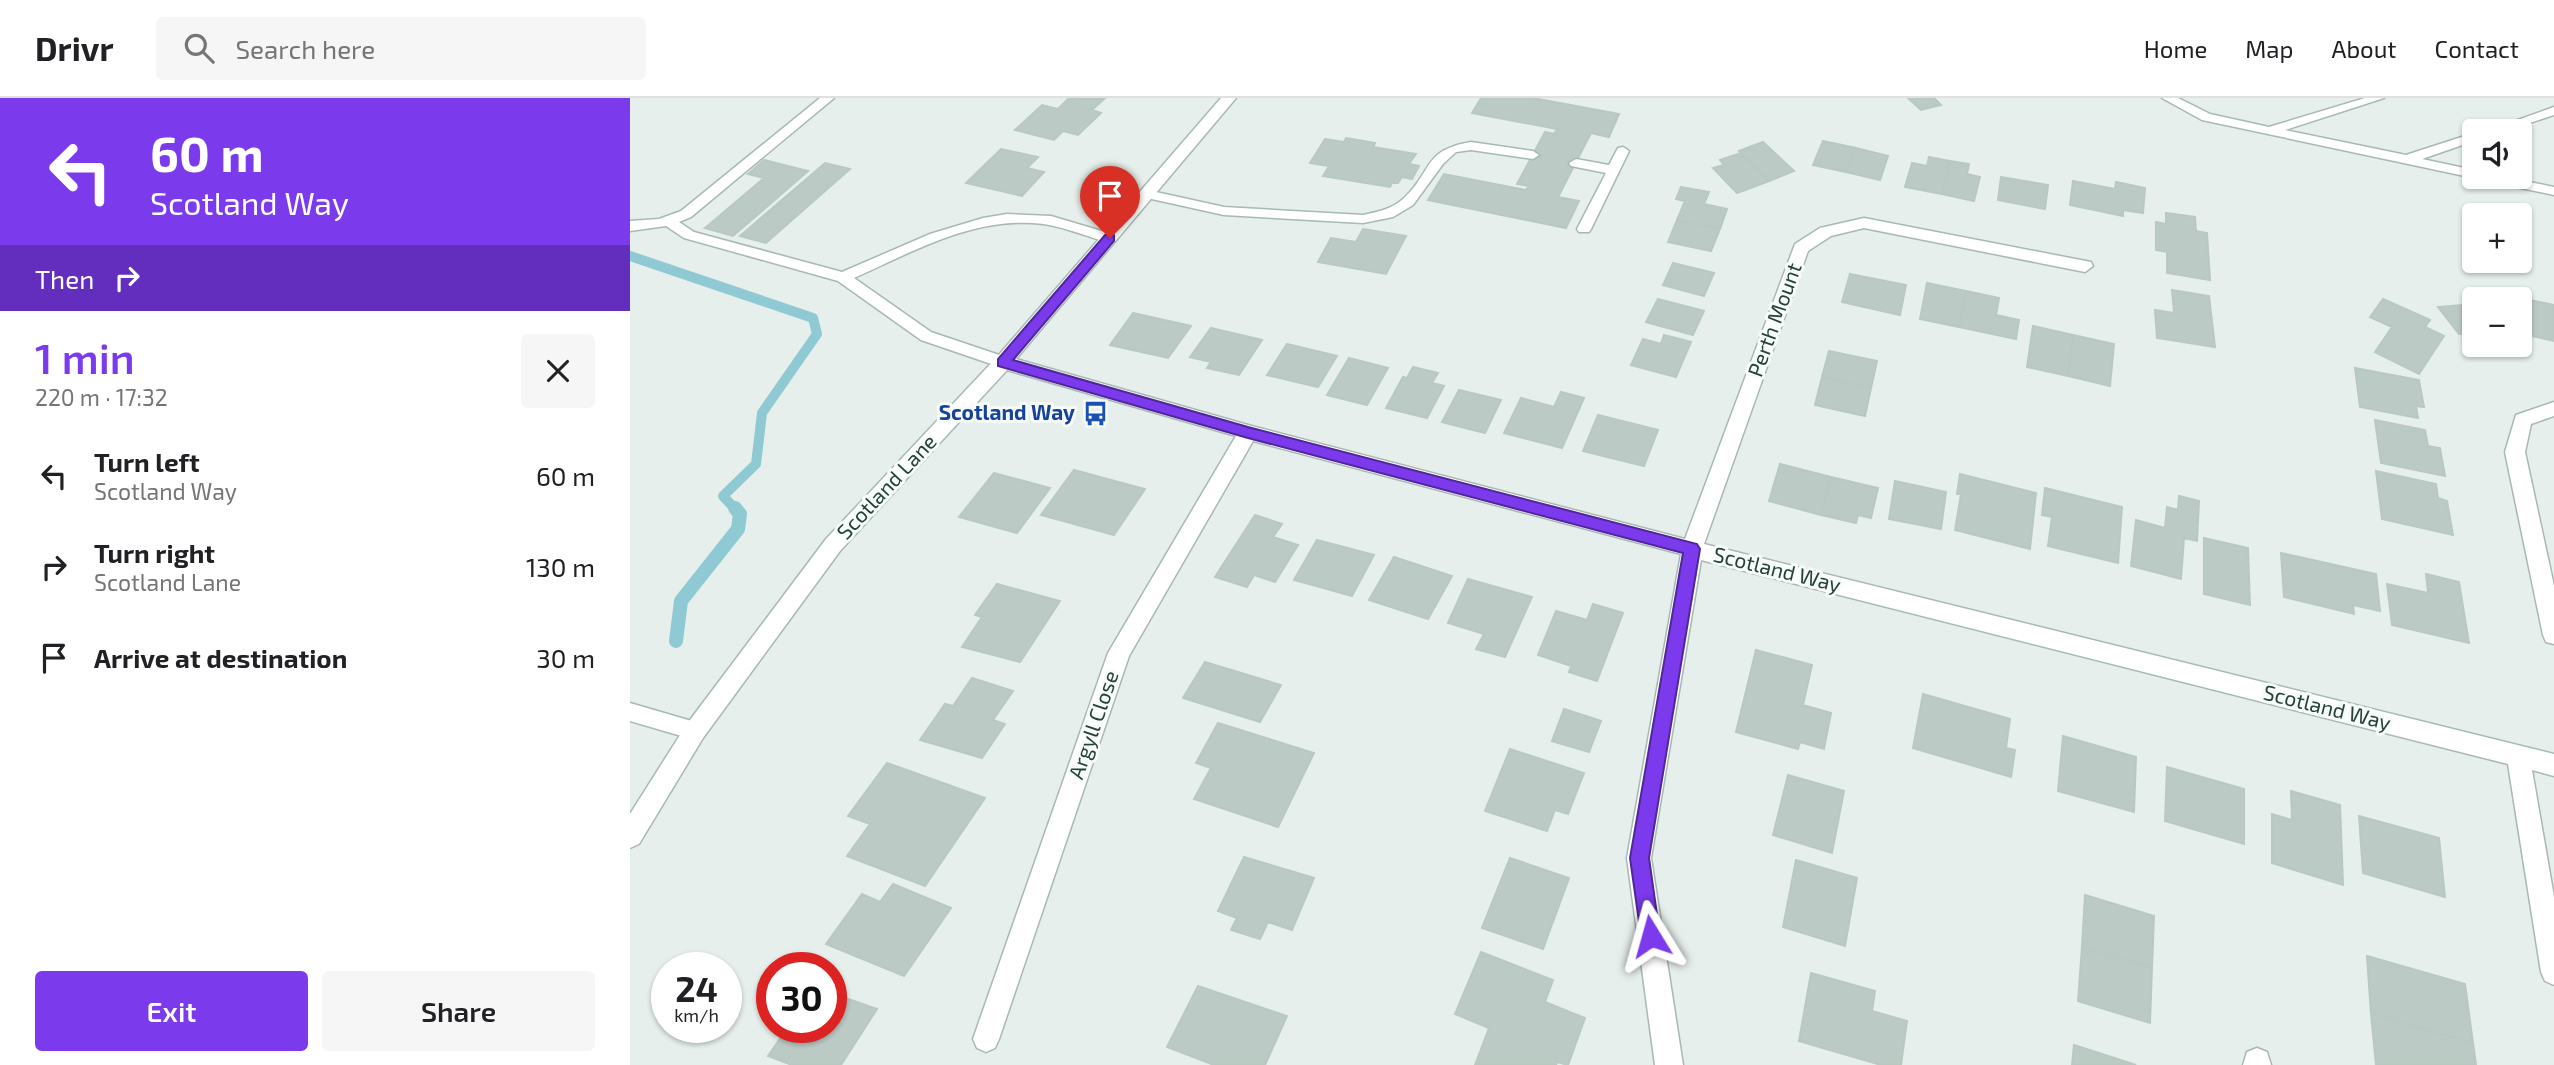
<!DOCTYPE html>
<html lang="en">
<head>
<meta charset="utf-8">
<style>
	body { margin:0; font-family:"Exo 2",sans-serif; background:#f6f6f6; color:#202124; height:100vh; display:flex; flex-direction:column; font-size:26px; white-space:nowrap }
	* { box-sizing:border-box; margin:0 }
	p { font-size:23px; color:#757577 }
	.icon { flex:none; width:38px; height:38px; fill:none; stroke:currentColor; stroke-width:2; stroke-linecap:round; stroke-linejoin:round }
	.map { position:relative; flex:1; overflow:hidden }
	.details { display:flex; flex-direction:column; background:#fff; width:630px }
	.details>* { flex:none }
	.top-card { background:#7c3aed; color:#fff; overflow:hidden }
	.fabs { position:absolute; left:1832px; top:21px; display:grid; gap:14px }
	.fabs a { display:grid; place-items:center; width:70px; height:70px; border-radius:7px; background:#fff; box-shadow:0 2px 5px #0004; font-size:35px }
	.speed { position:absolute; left:21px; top:854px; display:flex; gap:14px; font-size:35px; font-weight:700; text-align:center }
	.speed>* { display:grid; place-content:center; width:91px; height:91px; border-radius:50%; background:#fff; box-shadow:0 2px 5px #0004; line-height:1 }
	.speed small { font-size:18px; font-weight:400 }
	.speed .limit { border:10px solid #d22; background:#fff; color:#111 }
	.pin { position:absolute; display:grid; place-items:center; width:60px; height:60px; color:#fff; margin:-72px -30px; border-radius:50% 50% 50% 0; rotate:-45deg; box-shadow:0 0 7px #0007 }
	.pin .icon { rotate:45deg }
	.me { position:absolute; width:77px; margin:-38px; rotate:352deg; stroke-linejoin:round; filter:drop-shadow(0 0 5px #0008) }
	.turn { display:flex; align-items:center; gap:24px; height:147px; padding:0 35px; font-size:32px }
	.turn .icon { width:91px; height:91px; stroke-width:2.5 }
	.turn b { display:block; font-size:49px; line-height:60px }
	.then { display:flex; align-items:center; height:66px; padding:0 35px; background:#0003; gap:14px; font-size:26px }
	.round { display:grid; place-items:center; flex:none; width:74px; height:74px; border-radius:7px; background:#f6f6f6 }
	.summary { display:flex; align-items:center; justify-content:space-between; height:119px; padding:0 35px }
	h1 { font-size:42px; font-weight:600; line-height:52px; color:#7c3aed }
	.button { display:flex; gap:14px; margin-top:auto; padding:14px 35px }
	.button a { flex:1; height:80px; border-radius:7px; background:#7c3aed; color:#fff; font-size:28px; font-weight:600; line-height:80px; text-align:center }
	.button a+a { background:#f6f6f6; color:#202124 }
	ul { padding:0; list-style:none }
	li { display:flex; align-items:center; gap:21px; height:91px; padding:0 35px }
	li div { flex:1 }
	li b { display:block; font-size:26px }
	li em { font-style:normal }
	header { display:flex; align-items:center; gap:42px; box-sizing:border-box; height:98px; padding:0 35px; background:#fff; border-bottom:2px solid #e0e0e0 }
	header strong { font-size:33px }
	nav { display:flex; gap:38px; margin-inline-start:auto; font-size:24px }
	.search { width:490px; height:63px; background:#f6f6f6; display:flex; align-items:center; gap:18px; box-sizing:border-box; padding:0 24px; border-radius:7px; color:#757577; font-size:26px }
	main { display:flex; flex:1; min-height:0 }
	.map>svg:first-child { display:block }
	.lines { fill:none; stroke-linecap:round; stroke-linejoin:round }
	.stream-far1 { stroke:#8ec9d4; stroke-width:10 }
	.stream { stroke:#8ec9d4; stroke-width:14 }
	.building { fill:#bbcac4; stroke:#b8c9c2; stroke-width:2 }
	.service-casing { stroke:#a8b8b2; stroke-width:3 }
	.minor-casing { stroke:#a8b8b2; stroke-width:3 }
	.service { fill:#fff; fill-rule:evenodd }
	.minor { fill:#fff; fill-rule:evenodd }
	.route { fill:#7c3aed; stroke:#51269a; stroke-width:2 }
	.labels { text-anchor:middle; stroke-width:6; stroke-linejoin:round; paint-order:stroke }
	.street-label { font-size:21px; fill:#24423a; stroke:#f7fbf9 }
	.transit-label { font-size:21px; font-weight:bold; fill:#164399; stroke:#f7fbf9; text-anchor:end }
</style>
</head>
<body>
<header>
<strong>Drivr</strong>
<div class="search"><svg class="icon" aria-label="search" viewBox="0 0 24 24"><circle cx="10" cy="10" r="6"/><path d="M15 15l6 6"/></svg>Search here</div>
<nav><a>Home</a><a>Map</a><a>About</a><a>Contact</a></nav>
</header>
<main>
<section class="details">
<div class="top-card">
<div class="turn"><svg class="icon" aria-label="left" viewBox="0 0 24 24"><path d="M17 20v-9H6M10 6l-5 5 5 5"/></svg><div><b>60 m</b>Scotland Way</div></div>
<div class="then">Then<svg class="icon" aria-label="right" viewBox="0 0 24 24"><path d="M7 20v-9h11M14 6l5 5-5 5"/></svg></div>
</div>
<div class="summary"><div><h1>1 min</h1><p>220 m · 17:32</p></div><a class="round"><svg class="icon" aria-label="close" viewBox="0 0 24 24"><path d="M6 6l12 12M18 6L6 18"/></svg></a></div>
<ul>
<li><svg class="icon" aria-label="left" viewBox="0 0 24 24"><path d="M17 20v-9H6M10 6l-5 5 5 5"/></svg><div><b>Turn left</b><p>Scotland Way</p></div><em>60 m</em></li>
<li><svg class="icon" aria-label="right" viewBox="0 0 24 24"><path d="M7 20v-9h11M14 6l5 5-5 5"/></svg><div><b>Turn right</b><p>Scotland Lane</p></div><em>130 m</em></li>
<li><svg class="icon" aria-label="arrive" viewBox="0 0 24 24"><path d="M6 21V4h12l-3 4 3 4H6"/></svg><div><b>Arrive at destination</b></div><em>30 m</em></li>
</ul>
<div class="button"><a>Exit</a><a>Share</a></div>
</section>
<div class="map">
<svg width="1924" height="967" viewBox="0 0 1924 967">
	<rect width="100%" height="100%" fill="#e6efeb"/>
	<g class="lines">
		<path class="stream-far1" d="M0,158L183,220L187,236L132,315L126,366L93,398L106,412"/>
		<path class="stream" d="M46,543L51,503L108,431L110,416L105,410"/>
	</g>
	<path class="building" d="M439,0L474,1L462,12L471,15L448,37L433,33L424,42L385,32L412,7L428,11Z
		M851,0H903L989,16L979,39L961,35L928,99L949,103L936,130L798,102L814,76L896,92L899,88L887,86L915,34L924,36L927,31L842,15Z
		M1278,0H1304L1311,7L1291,12Z
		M716,40L745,45L743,49L786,56L779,66L789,68L782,81L772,79L768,85H762L760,89L693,78L699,68L680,65L695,41L714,44Z
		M1193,43L1226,50L1216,74L1183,67Z
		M1133,44L1164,73L1139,83L1109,53Z
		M1226,50L1258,58L1250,82L1216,74Z
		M371,51L408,59L397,70L414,74L392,98L336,85Z
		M1111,55L1139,83L1107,95L1083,70L1094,67L1090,62Z
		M1299,59L1320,63L1312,96L1275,89L1282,65L1297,68Z
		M134,62L178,73L103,138L75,130L134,80L118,76Z
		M1320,63L1339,66L1337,76L1350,79L1344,103L1312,96Z
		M195,65L220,71L136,145L110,138Z
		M1371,79L1418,87L1415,111L1368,102Z
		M1443,83L1485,91L1486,84L1515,90L1513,115L1493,112V118L1440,107Z
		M1051,89L1079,94L1074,106L1097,111L1090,131L1047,122L1055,103L1046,101Z
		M1536,115L1565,119L1566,133L1577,135L1580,182L1537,175V154L1526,152V124L1536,126Z
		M1047,122L1090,131L1081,153L1038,144Z
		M733,131L776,138L756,176L688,164L701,140L726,144Z
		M1043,165L1084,175L1074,198L1033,187Z
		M1220,176L1276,187L1270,217L1212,204Z
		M1297,185L1336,193L1329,229L1290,221Z
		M1542,192L1579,198L1585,249L1527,240L1525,212L1544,215Z
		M1336,193L1369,200L1366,217L1389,222L1386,241L1329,229Z
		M1876,197L1924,207V243L1890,235V201H1876Z
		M1028,201L1074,213L1063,237L1016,224Z
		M1753,201L1800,222L1795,229L1814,238L1789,276L1745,254L1762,229L1740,219Z
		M1844,206V235L1829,236L1808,209Z
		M503,215L561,228L538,260L480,247Z
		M1403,228L1443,237L1438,278L1397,269Z
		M581,230L632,242L609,277L577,270L581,264L560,259Z
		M1034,237L1061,244L1046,279L1001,267L1013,241L1031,246Z
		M1443,237L1484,246L1480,288L1438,278Z
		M657,246L707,258L688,289L637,277Z
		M1199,253L1247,263L1241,290L1192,279Z
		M719,260L758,270L737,307L697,297Z
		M783,269L808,275L802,285L814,288L797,320L756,310L773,279L777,280Z
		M1725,270L1789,282L1794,309L1786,308L1788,320L1730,309Z
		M1192,279L1241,290L1235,318L1185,307Z
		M829,292L871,302L855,335L812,324Z
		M931,294L954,300L932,350L874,335L891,300L924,309Z
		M968,317L1028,332L1014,368L953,353Z
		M1745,322L1795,332L1798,348L1810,350L1815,378L1751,365Z
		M1150,366L1201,379L1191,417L1139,403Z
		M444,372L515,391L484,437L411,417Z
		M1746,373L1806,386L1808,400L1817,403L1823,437L1752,421Z
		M364,375L420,390L387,435L329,419Z
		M1330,376L1406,395L1400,451L1325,432L1331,396H1327Z
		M1201,379L1248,390L1241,420L1228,417L1226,425L1191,417Z
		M1265,383L1316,394L1311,431L1259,421Z
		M1415,390L1492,409L1488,465L1418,448L1422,419L1412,417Z
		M1549,398L1569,403L1567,443L1554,440L1551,481L1501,468L1506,422L1535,430L1537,409L1548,412Z
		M625,417L652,426L643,439L668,447L645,484L624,477L617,489L585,479Z
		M1574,440L1618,450L1620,507L1574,496Z
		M687,442L744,457L722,498L664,482Z
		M1651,455L1746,476L1750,513L1723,507L1724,516L1654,499Z
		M764,459L822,478L798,521L739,502Z
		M1796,476L1829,484L1839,545L1762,527L1757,486L1798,495Z
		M838,481L902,499L875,559L846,551L854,536L818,525Z
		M367,486L430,503L390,564L332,549L352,519L345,517Z
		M963,506L993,515L967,583L939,574L941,568L908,557L926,513L957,522Z
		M1126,552L1182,567L1173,607L1201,615L1194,651L1170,644L1168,651L1106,634Z
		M575,564L651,587L630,624L553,600Z
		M342,580L383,593L363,622L375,626L352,660L290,642L315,606L323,608Z
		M1293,596L1380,621L1376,650L1385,652L1381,679L1283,650Z
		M934,611L971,623L959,654L922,643Z
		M588,625L684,655L648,729L564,701L581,670L566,665Z
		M1433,638L1506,659L1504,714L1428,693Z
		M880,651L954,675L938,716L925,712L917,733L855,713Z
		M257,665L355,700L295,788L217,758L240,726L218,718Z
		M1537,669L1614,691V746L1535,723Z
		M1158,677L1214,693L1202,755L1143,737Z
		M1661,693L1710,707L1713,787L1642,765V716L1662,722Z
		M1729,718L1809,740L1815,799L1733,775Z
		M614,759L684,780L662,832L638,824L630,841L601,832L607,820L588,813Z
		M880,760L939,780L913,851L852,830Z
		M1166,762L1227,780L1215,848L1153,829Z
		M263,786L321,810L274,878L196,846L232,796L250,804Z
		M1455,797L1524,818L1522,870L1452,849Z
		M1452,849L1522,870L1520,925L1448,903Z
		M851,854L923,882L915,904L955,920L938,967L927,964L926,967H845L859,930L825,916Z
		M1737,858L1835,886L1843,945L1741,916Z
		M1181,875L1245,893L1242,913L1277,923L1271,967H1251L1169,943Z
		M568,888L657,918L635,967H584L537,949Z
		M201,895L247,911L211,967H162L138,958L158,929H201Z
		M1741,916L1843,945L1846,967H1746Z
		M1444,947L1506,967H1442Z"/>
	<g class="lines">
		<defs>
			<path id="service" d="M190,0H204L61,119L49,124L64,134L212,174L300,136L353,120L377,116L421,118L485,137L487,140L480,145C454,138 429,126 402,125C339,121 280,155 224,180L301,234L378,260L381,264L378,268L373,270L291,242L208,183L54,140L36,128L0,133V123L29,121L51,113Z
				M1532,0H1548L1580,16L1639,29L1735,0H1754L1655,32L1776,57L1844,35V43L1792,61L1844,72V79H1849L1844,80L1572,22Z
				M1924,9V17L1875,33H1857Z
				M841,44L903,53L909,57L903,61L841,52L826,54L813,66L783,107L763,119L733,125L594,117L517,100L510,96L517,92L594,109L733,117C747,114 762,111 773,101C803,74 792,52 841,44Z
				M993,49L999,53L961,131L959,134H949L947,131L976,75L941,68L939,65L946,61L979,67L988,50Z
				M1850,79H1876L1924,89V97L1857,83Z
				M0,605L65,624L72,627L75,633L72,639L65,642L0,623Z"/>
			<path id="minor" d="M591,0H606L386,261L618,327L1055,441L1165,146L1190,130L1234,120L1461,164L1463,168L1455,174L1234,130L1201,138L1178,153L1074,446L1924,656V678L1902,672L1924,799V887L1915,883L1911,874L1878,666L1071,462L1021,760L1053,967H1025L997,760L1051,456L623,343L499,558L369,941L365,950L356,954L347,950L343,941L478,555L606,338L377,272L210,453L73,640L9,746L0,750V716L57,626L196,441L367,259Z
				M1924,304V318L1901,326L1895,354L1924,488V546L1916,544L1913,537L1875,354L1886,317Z
				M1627,950L1637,954L1641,967H1613L1617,954Z"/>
		</defs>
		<use href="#service" class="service-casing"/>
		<use href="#minor" class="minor-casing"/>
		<use href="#service" class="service"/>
		<use href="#minor" class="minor"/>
	</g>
	<path class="route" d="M480,135L484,137V143L383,262L618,329L1067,446L1070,451L1019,760L1030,838L1027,844L1021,847L1014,844L1011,838L1000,760L1053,455L618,340L368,268V261L475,137Z"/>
	<defs>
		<symbol id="bus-bare" viewBox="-9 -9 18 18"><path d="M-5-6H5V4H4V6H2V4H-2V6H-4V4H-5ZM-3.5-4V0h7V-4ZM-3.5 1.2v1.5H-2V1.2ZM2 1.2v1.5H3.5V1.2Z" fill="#1a4fb4" stroke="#f7fbf9" stroke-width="2.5" paint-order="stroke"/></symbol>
	</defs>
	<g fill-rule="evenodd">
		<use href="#bus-bare" x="448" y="298" width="35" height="35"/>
	</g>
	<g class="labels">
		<g class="street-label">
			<text transform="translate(1145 222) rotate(-70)" y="7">Perth Mount</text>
			<text transform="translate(257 389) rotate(-47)" y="7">Scotland Lane</text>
			<text transform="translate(1147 472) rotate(14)" y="7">Scotland Way</text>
			<text transform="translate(1697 610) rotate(14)" y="7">Scotland Way</text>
			<text transform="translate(464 627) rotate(-71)" y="7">Argyll Close</text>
		</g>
		<g class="transit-label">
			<text x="445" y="322">Scotland Way</text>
		</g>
	</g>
</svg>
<div class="fabs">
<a><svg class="icon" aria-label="sound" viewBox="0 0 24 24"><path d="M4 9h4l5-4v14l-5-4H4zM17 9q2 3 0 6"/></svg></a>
<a>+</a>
<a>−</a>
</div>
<div class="speed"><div>24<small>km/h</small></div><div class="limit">30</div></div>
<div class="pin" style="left:480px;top:140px;background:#d93025"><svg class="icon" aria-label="arrive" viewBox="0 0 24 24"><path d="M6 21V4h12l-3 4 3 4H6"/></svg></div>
<svg class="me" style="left:1021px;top:838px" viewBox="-20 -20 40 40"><path d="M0-17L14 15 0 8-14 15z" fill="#7c3aed" stroke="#fff" stroke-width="4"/></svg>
</div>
</main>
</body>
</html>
